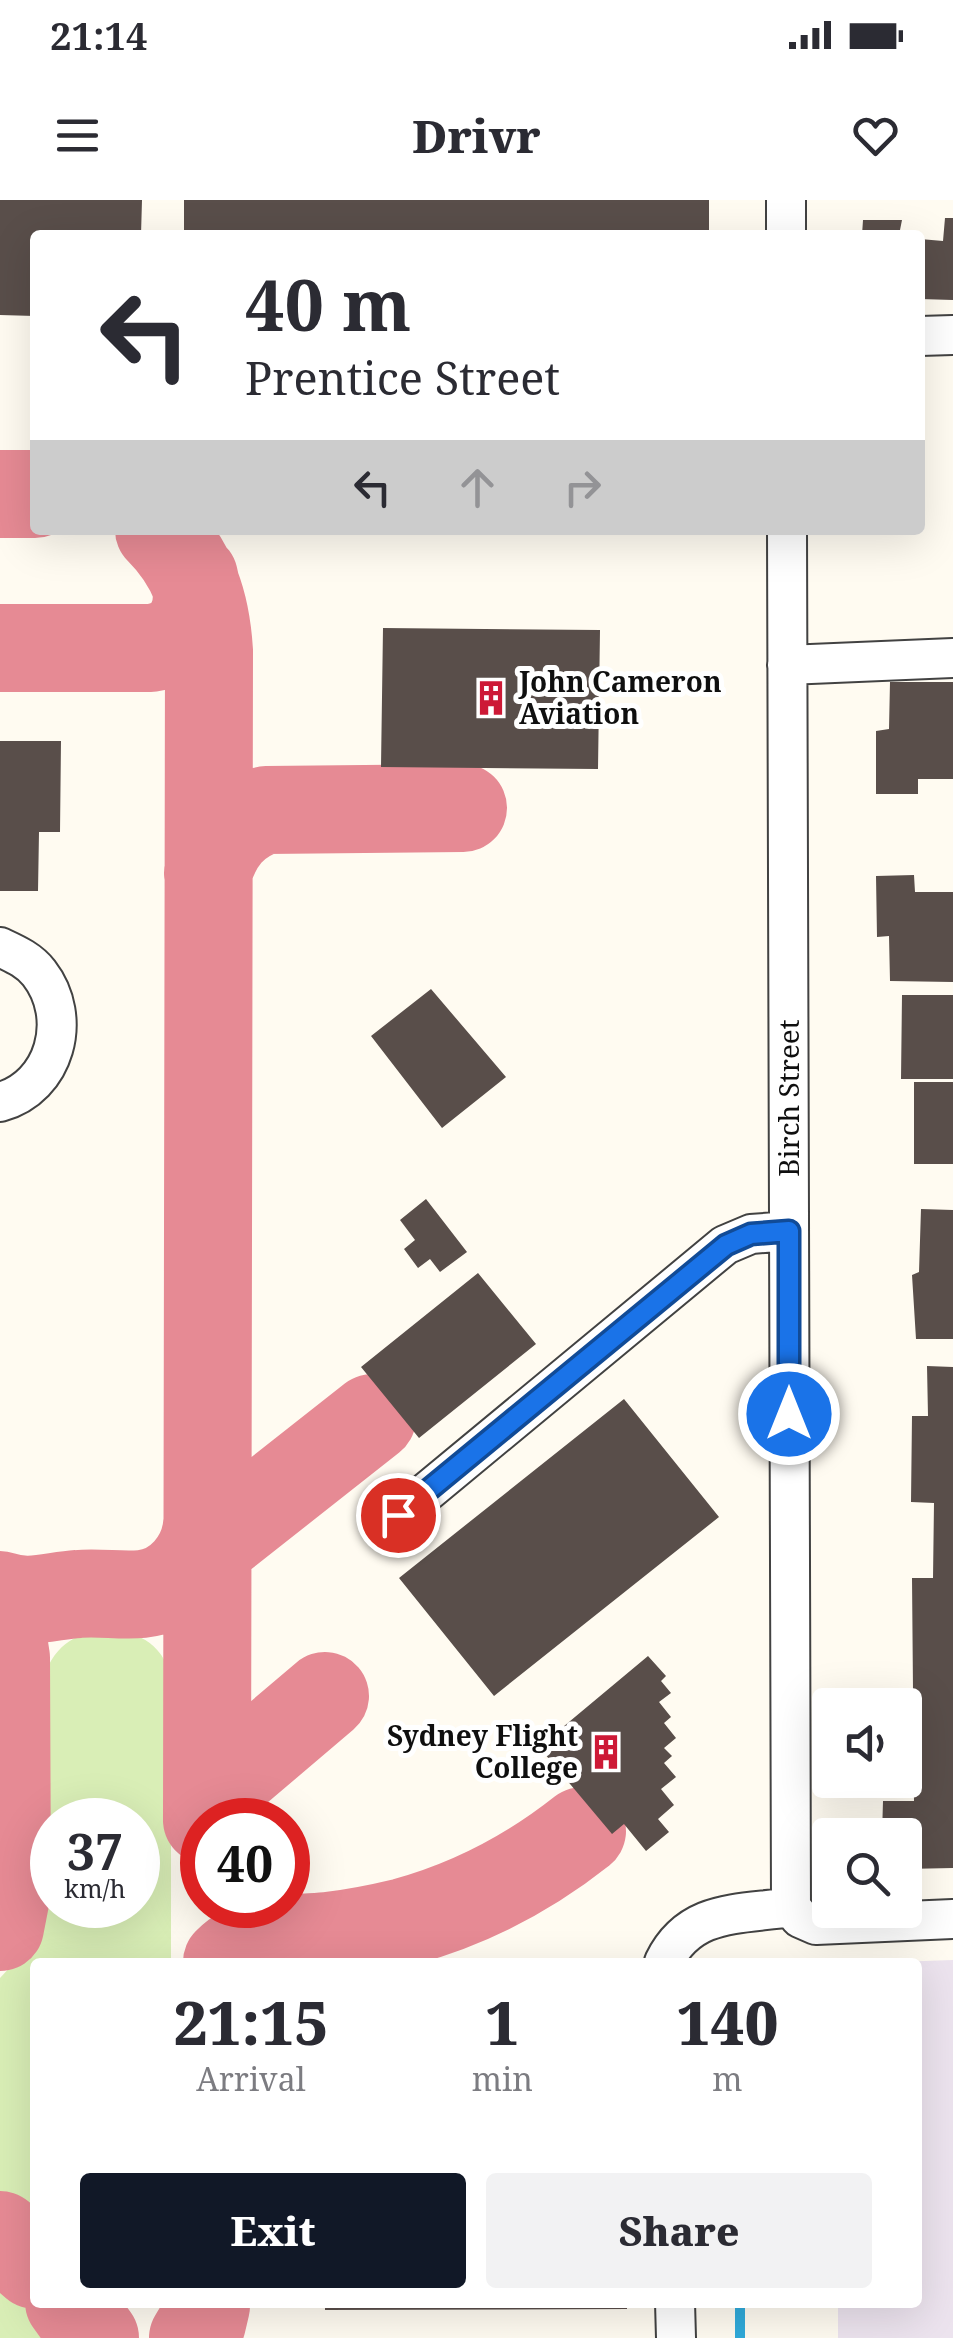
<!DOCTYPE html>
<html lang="en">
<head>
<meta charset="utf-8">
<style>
	body { margin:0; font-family:"Noto Serif",serif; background:#f2f2f3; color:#2b2b33; height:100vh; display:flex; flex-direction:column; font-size:38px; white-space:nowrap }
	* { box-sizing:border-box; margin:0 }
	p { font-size:32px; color:#7c7c81 }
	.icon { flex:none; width:55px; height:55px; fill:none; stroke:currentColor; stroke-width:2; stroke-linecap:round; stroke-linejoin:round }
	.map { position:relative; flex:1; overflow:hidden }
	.side { position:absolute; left:30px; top:1758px; width:892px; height:350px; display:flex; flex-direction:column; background:#fff; border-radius:10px; box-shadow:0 10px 40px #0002 }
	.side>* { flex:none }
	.hud { position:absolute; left:30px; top:30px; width:895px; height:305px; border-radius:10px; box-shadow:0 10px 40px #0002; background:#fff; color:#2b2b33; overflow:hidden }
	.tools { position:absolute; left:812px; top:1488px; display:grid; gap:20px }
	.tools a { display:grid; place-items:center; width:110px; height:110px; border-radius:10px; background:#fff; box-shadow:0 10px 40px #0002; font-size:50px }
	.speed { position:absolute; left:30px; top:1598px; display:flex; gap:20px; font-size:50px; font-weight:700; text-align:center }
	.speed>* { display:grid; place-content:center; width:130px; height:130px; border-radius:50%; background:#fff; box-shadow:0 10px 40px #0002; line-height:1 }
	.speed small { font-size:25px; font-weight:400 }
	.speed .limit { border:15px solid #d22; background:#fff; color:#111 }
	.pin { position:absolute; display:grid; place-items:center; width:85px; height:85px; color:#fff; margin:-42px; border:5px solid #fff; border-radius:50%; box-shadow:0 2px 10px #0007 }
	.me { position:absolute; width:110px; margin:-55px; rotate:0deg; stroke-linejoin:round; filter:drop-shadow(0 0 8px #0008) }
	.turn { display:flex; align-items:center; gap:35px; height:210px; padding:0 50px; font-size:45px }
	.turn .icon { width:130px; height:130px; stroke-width:2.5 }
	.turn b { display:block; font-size:70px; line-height:85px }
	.lanes { display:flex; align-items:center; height:95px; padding:0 50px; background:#0003; justify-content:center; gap:50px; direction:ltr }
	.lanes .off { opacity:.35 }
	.eta { display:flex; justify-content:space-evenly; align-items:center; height:170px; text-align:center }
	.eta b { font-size:60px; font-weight:800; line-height:70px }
	.primary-button { display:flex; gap:20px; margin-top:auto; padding:20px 50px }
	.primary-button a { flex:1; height:115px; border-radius:10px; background:#111827; color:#fff; font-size:40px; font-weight:800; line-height:115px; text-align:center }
	.primary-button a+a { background:#f2f2f3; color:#2b2b33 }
	.status { display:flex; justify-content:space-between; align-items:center; height:70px; padding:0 50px; background:#fff; direction:ltr }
	.status svg { height:28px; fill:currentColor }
	header { display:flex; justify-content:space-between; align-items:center; height:130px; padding:0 50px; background:#fff; font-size:45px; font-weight:800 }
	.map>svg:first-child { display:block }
	.industrial { fill:#ece3ee }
	.green { fill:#d9eeb6; fill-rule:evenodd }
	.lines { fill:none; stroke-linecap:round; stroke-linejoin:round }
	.stream { stroke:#30aada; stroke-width:10 }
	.taxiway { stroke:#e68a94; stroke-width:88 }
	.building { fill:#594e4a }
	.minor-casing { stroke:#424242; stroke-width:42 }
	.minor { stroke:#fff; stroke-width:38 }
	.route-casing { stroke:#114b97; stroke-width:25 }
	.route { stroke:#1a73e8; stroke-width:18 }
	.labels { text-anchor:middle; stroke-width:10; stroke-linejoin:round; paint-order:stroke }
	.poi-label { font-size:28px; font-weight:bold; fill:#0f0f0f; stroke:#fff; text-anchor:start }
	.street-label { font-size:28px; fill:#0f0f0f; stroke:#fff }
</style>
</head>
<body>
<div class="status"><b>21:14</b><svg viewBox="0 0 49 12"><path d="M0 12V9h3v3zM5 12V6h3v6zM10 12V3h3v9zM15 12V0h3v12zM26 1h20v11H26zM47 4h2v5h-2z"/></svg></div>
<header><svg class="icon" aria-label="menu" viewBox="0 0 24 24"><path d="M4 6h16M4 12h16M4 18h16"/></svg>Drivr<svg class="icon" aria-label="heart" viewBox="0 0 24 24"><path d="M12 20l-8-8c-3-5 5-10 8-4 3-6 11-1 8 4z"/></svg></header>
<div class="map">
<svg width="953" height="2138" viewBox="0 0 953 2138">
	<rect width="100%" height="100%" fill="#fffbf1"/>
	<path class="industrial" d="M953,1760V2138H838V2103L918,2102V1762H895Z"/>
	<path class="green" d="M96,1430C132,1429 162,1439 171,1478V1762H35V2026L0,1999V1778L27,1749L40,1710L41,1491C47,1457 62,1439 96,1430ZM52,1620H138V1705H52Z
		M0,2073L42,2114L61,2138H0Z"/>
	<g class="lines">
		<path class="stream" d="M740,2138V2102"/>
		<path class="taxiway" d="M0,294H35
			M159,330C194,365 206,403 209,451L207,1620
			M0,448H151C189,443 203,412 194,377
			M208,673C217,642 234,620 266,610L463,608
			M207,1348L372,1218
			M0,1395C28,1405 50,1396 78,1394C99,1392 121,1396 142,1394C178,1390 204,1359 207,1325
			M0,1419L6,1458L7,1691L0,1727
			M207,1620L215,1595L225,1581L325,1496
			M227,1762C255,1734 291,1740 328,1736C354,1733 379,1728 404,1722C470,1704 529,1673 582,1631
			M0,2035L35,2065
			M69,2102L95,2138
			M193,2138L202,2123L206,2106"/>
	</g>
	<path class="building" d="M0,0H142L141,35H35V116L0,115Z
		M184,0H709V35H184Z
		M945,18H953V100L920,99V39L943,41Z
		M863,20H902L899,35H862Z
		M383,428L600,430L598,569L381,567Z
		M890,482H953V579H918V594H876V531L889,529Z
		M0,541H61L60,632H39L38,691H0Z
		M914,675L915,692H953V782L890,781L889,736L877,737L876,676Z
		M431,789L506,877L442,928L371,836Z
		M902,795H953V879H901Z
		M914,882H953V964H914Z
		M426,999L467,1052L440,1072L430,1059L418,1068L404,1049L415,1040L400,1020Z
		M921,1009L953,1010V1139H916L912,1075L919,1072Z
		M478,1073L536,1144L419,1238L361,1167Z
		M927,1166L953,1167V1668L905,1669V1635H882L883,1601H914L912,1378H933L934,1303L911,1302L912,1216H928Z
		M624,1199L719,1317L494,1496L399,1378Z
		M648,1456L666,1476L661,1481L671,1493L659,1502L671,1517L664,1523L676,1538L664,1548L672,1556L664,1563L676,1577L661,1589L674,1605L658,1619L669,1632L646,1651L624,1624L612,1634L539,1547Z
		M325,2102H627V2109L325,2110Z"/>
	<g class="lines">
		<defs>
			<path id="minor" d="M786,35V0
				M920,136L953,135
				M787,330L791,1707
				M787,465L953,458
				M0,747C15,754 29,760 39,773C74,818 55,887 0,902
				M399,1315L725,1045L751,1034L789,1031
				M791,1707L800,1718L816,1725L953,1719
				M664,1762C690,1709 738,1715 791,1707
				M675,2102L676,2138"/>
		</defs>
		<use href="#minor" class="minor-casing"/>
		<use href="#minor" class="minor"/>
	</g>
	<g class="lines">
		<defs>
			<path id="route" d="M398,1315L726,1045L751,1034L789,1031V1214"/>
		</defs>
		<use href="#route" class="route-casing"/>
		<use href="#route" class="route"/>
	</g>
	<defs>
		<symbol id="building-bare" viewBox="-9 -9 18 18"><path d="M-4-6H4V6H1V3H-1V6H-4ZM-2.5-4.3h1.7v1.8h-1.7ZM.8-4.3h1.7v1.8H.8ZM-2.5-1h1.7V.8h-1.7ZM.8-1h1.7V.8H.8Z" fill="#cd1936" stroke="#fff" stroke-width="2.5" paint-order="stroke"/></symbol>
	</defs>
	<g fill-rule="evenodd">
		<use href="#building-bare" x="466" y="473" width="50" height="50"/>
		<use href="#building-bare" x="581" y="1527" width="50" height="50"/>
	</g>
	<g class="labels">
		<g class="poi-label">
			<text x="519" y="492">John Cameron<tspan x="519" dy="32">Aviation</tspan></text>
			<text x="578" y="1546" text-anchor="end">Sydney Flight<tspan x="578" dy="32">College</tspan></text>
		</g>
		<g class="street-label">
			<text transform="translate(789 898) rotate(-90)" y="10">Birch Street</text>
		</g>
	</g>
</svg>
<div class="tools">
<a><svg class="icon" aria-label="sound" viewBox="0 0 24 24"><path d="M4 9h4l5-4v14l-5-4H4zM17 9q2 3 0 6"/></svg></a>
<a><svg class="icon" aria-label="search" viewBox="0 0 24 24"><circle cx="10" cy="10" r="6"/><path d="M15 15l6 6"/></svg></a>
</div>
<div class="speed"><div>37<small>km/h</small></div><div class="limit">40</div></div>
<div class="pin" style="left:398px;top:1315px;background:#d93025"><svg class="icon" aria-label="arrive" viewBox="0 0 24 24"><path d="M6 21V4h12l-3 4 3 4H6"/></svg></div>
<svg class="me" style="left:789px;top:1214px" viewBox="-20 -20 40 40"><circle r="17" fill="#1a73e8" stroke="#fff" stroke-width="3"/><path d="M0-11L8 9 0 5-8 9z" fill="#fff"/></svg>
<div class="hud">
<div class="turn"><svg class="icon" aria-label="left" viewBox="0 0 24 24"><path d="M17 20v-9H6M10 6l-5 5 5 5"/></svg><div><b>40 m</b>Prentice Street</div></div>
<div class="lanes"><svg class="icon" aria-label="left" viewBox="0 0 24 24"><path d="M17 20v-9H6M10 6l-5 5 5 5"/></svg><svg class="icon off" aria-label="ahead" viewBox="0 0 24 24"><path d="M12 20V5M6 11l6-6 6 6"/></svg><svg class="icon off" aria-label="right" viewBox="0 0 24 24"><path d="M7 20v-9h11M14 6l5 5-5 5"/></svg></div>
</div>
<section class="side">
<div class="eta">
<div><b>21:15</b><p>Arrival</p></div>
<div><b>1</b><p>min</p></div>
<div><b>140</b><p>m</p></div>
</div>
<div class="primary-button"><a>Exit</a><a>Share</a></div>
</section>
</div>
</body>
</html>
